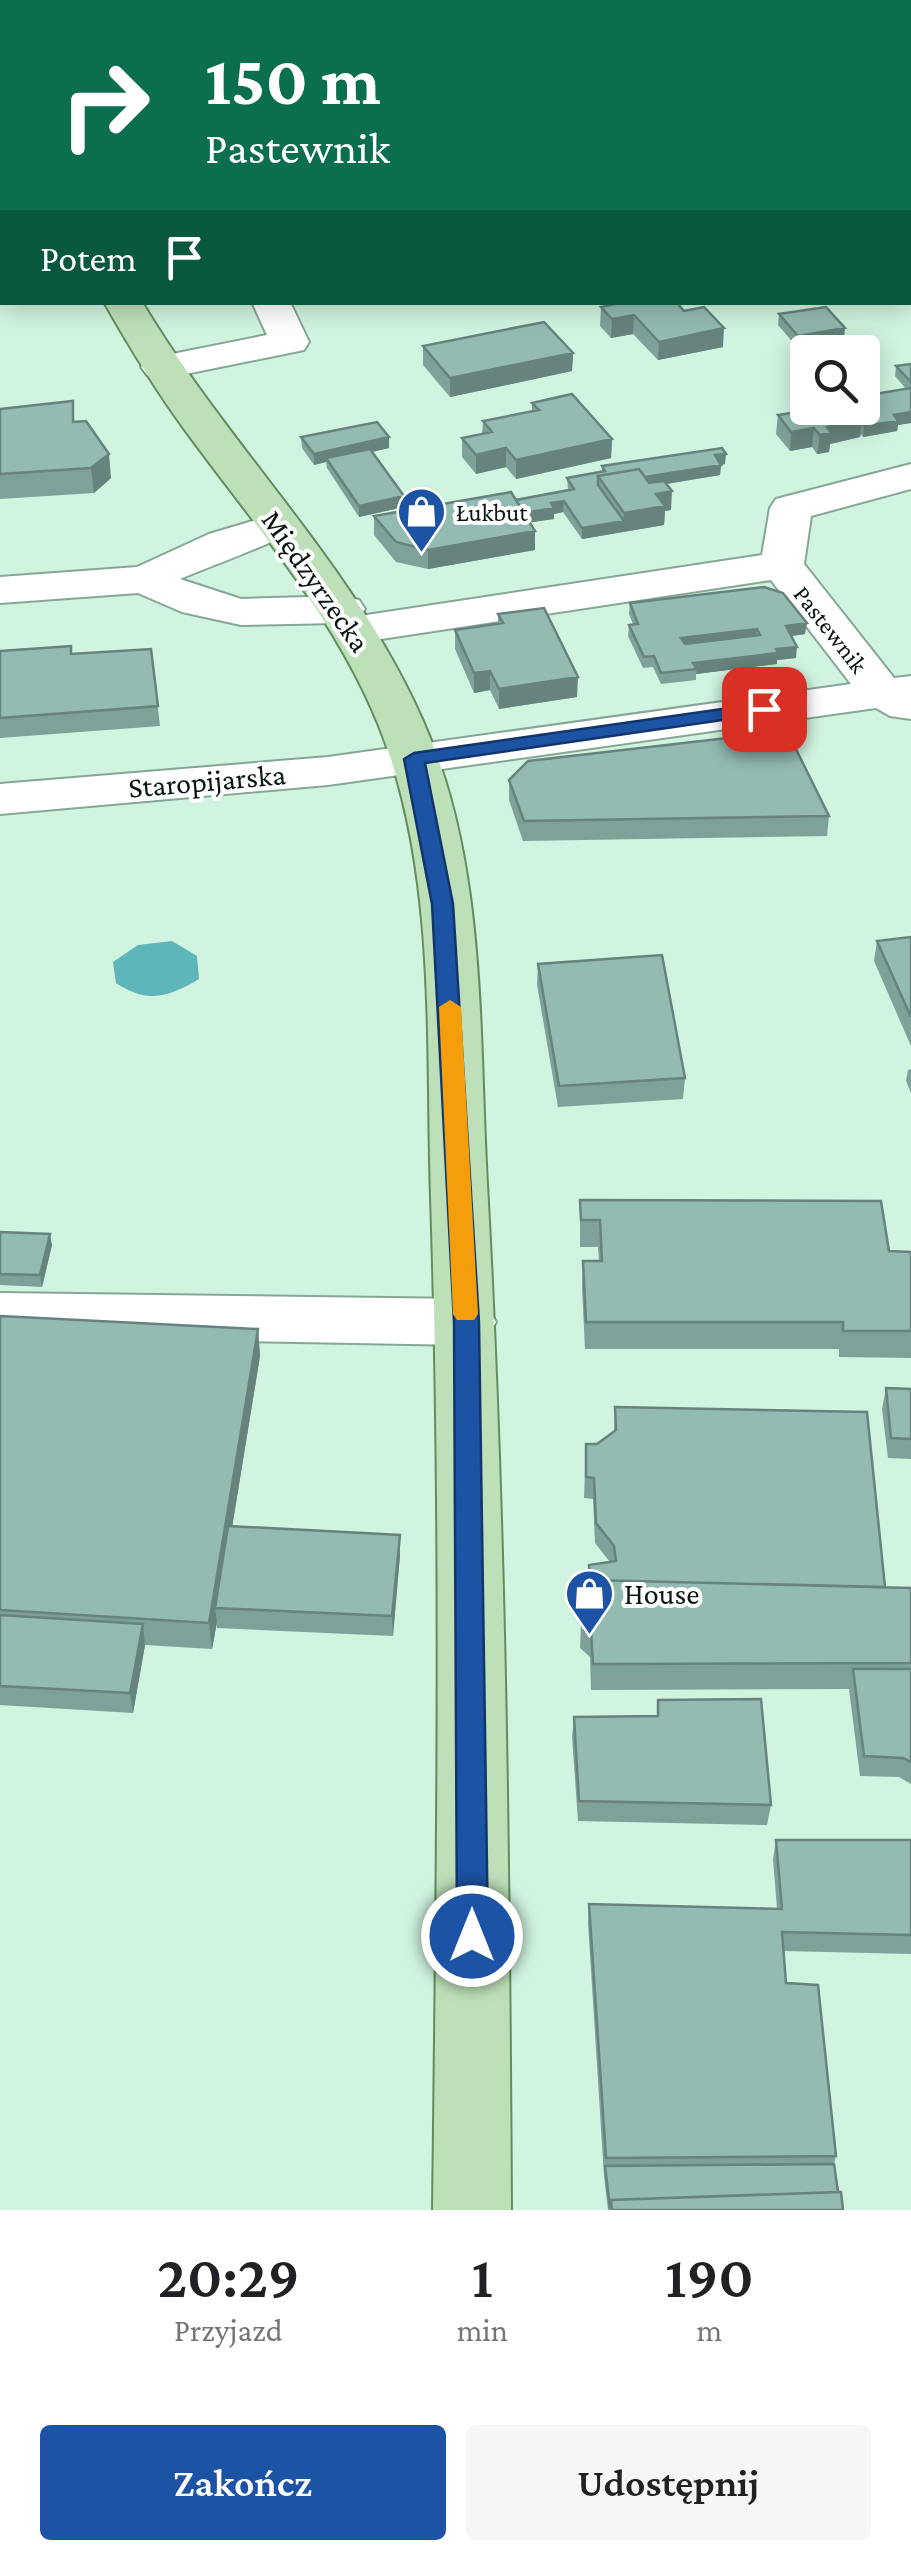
<!DOCTYPE html>
<html lang="pl">
<head>
<meta charset="utf-8">
<style>
	body { margin:0; font-family:"Crimson Pro",serif; background:#f6f6f6; color:#202124; height:100vh; display:flex; flex-direction:column; font-size:38px; white-space:nowrap }
	* { box-sizing:border-box; margin:0 }
	p { font-size:32px; color:#757577 }
	.icon { flex:none; width:55px; height:55px; fill:none; stroke:currentColor; stroke-width:2; stroke-linecap:round; stroke-linejoin:round }
	.map { position:relative; height:2210px; overflow:hidden }
	.sheet { display:flex; flex-direction:column; background:#fff; flex:1 }
	.sheet>* { flex:none }
	.top-card { position:absolute; left:0px; top:0px; width:912px; height:305px; box-shadow:0 5px 25px #0003; background:#0b6e4f; color:#fff; overflow:hidden }
	.buttons { position:absolute; left:790px; top:335px; display:grid; gap:20px }
	.buttons a { display:grid; place-items:center; width:90px; height:90px; border-radius:10px; background:#fff; box-shadow:0 5px 25px #0003; font-size:50px }
	.pin { position:absolute; display:grid; place-items:center; width:85px; height:85px; color:#fff; margin:-42px; border-radius:20px; box-shadow:0 5px 15px #0006 }
	.me { position:absolute; width:110px; margin:-55px; rotate:0deg; stroke-linejoin:round; filter:drop-shadow(0 0 8px #0008) }
	.turn { display:flex; align-items:center; gap:35px; height:210px; padding:0 40px; font-size:45px }
	.turn .icon { width:130px; height:130px; stroke-width:2.5 }
	.turn b { display:block; font-size:70px; line-height:85px }
	.then { display:flex; align-items:center; height:95px; padding:0 40px; background:#0003; gap:20px; font-size:38px }
	.eta { display:flex; justify-content:space-evenly; align-items:center; height:170px; text-align:center }
	.eta b { font-size:60px; font-weight:600; line-height:70px }
	.button { display:flex; gap:20px; margin-top:auto; padding:20px 40px }
	.button a { flex:1; height:115px; border-radius:10px; background:#1c53a5; color:#fff; font-size:40px; font-weight:600; line-height:115px; text-align:center }
	.button a+a { background:#f6f6f6; color:#202124 }
	.map>svg:first-child { display:block }
	.water { fill:#5eb5ba }
	.lines { fill:none; stroke-linecap:round; stroke-linejoin:round }
	.minor-casing { stroke:#86a795; stroke-width:4 }
	.major-casing { stroke:#628d5f; stroke-width:4 }
	.minor { fill:#fff; fill-rule:evenodd }
	.major { fill:#bee0b9; fill-rule:evenodd }
	.wall { fill:#7ea199 }
	.shaded-wall { fill:#67837d }
	.building { fill:#93bbb2; stroke:#67837d; stroke-width:2.5; fill-rule:evenodd }
	.route { fill:#1c53a5; stroke:#12366b; stroke-width:2.5 }
	.slow { fill:#f59e0b }
	.labels { text-anchor:middle; stroke-width:8; stroke-linejoin:round; paint-order:stroke }
	.far-poi-label { font-size:25px; fill:#0a1710; stroke:#fff; text-anchor:start }
	.far-street-label { font-size:25px; fill:#0a1710; stroke:#fff }
	.street-label { font-size:30px; fill:#0a1710; stroke:#fff }
	.poi-label { font-size:30px; fill:#0a1710; stroke:#fff; text-anchor:start }
</style>
</head>
<body>
<div class="map">
<svg width="911" height="2210" viewBox="0 0 911 2210">
	<rect width="100%" height="100%" fill="#d1f4e0"/>
	<path class="water" d="M172,941L197,956L199,979C169,997 147,1004 116,983L113,962L138,945Z"/>
	<g class="lines">
		<defs>
			<path id="minor" d="M0,0H14L16,2H2L0,14Z
				M646,0H678L679,2H648Z
				M910,56H911V76H910Z
				M0,232H2V254H0Z
				M252,302H290L309,342L304,350L161,379L147,375L141,367L147,359L267,335Z
				M911,464V489L811,516L804,564L894,678L911,676V719L890,716L876,708L328,785L0,814V784L328,757L851,684L771,580L355,643L339,639L333,630L338,623L241,625L182,612L138,593L0,603V577L137,567L209,534L279,513L294,517L300,526C294,536 200,570 180,579L241,599L343,596L359,600L365,609L360,616L762,555L770,508L776,499Z
				M0,1293L466,1299L487,1306L496,1322L487,1338L466,1345L0,1337Z"/>
			<path id="major" d="M77,0H109V2H78Z
				M104,302H142C234,457 375,585 437,756C486,891 479,1043 487,1184C506,1526 509,1868 511,2210H433C437,1872 442,1535 431,1197C426,1053 436,899 391,759C351,634 261,534 185,430C155,389 129,346 104,302Z"/>
		</defs>
		<use href="#minor" class="minor-casing"/>
		<use href="#major" class="major-casing"/>
		<use href="#minor" class="minor"/>
		<use href="#major" class="major"/>
	</g>
	<path class="wall" d="M299,0H572V2H298Z
		M753,0H787L786,2H754Z
		M625,302L723,347L658,360L633,334L611,338L600,326L601,307Z
		M779,314L844,338L796,346L778,325Z
		M423,346L573,353L572,371L450,397L423,365Z
		M911,364V423L898,425L897,431L863,437L861,434L860,437L830,444L829,452L817,454L812,447L790,451L776,434L778,415L862,408L906,389L895,376L896,366Z
		M532,403L612,439L611,458L516,479L506,467L476,474L462,457V438L482,434L483,421L532,411Z
		M0,409L75,422L111,478L94,493L0,499Z
		M301,437L389,448L372,452L404,496V507L359,517L327,468L326,462L314,465L302,448Z
		M725,464L721,465L720,475L667,484L671,510L665,511L664,525L582,539L563,512L554,514V519L530,522L535,531V550L428,569L396,562L374,535V516L516,500L568,490L567,478L602,472V466Z
		M630,603L805,634L791,636L796,658L777,660V664L696,674V680L661,684L653,667L643,668L628,636L629,625L633,624L629,614Z
		M498,614L577,697L499,709L490,690L474,693L455,649V630L498,624Z
		M71,646L72,654L151,649L160,726L0,738V651Z
		M509,780L829,816L827,836L523,841L509,800Z
		M911,937V1046L874,961L877,941Z
		M538,964L685,1078L683,1099L558,1107L537,985Z
		M911,1069V1093L906,1081L908,1070Z
		M580,1200L889,1251L911,1252V1358L839,1357V1349H585L582,1288L583,1261H599L598,1247H580Z
		M0,1232L52,1245L42,1287L0,1285Z
		M0,1316L258,1329L260,1356L232,1527L400,1555L393,1636L217,1628V1622L212,1649L145,1645L133,1713L0,1705Z
		M886,1388L911,1389V1459L888,1458L882,1409Z
		M615,1407L885,1587L911,1588V1784L899,1777L860,1776L849,1689L591,1690L590,1657L580,1648L581,1622L589,1613V1565L610,1562L595,1543L593,1499L584,1498L586,1444H597L614,1431Z
		M658,1700L771,1805L767,1825L578,1821L572,1737L574,1717L657,1716Z
		M776,1840H911V1954L784,1951L786,1983L836,2156L834,2164L843,2210H608L604,2176L588,1923L589,1904L777,1909L773,1859Z"/>
	<path class="shaded-wall" d="M2,23V46L0,53V30Z
		M634,315L633,334L611,338L612,319Z
		M724,328L723,347L658,360L659,342Z
		M845,328L844,338L796,346L798,336Z
		M573,353L572,371L450,397V378Z
		M911,412V423L898,425L897,431L863,437L864,426L894,415Z
		M862,418L860,437L830,444L829,452L817,454L820,435L827,427Z
		M814,428L812,447L790,451L791,432Z
		M389,437V448L329,462L326,458V462L314,465V454Z
		M612,439L611,458L516,479V460Z
		M506,448V467L476,474V455Z
		M109,454L111,478L94,493L91,468Z
		M726,454L725,464L721,465L720,475L610,493L604,484Z
		M672,491L671,510L665,511L664,525L582,539V528L624,521V513L656,494Z
		M404,496V507L359,517V506Z
		M564,501L563,512L554,514V519L519,524V513Z
		M535,531V550L428,569V550Z
		M807,623L805,634L784,637L786,626Z
		M757,629L756,640L681,649V638Z
		M797,647L796,658L777,660V664L696,674L697,669L693,663Z
		M490,671V690L474,693V673Z
		M578,677L577,697L499,709V689Z
		M50,1234L52,1245L42,1287L40,1275Z
		M258,1329L260,1356L219,1608H215L217,1622L212,1649L209,1623Z
		M400,1535V1555L393,1636L392,1616Z
		M143,1624L145,1645L133,1713L130,1693Z"/>
	<path class="building" d="M299,0H390V2H298Z
		M500,0H572V2H500Z
		M885,0H911V11L910,2H870Z
		M0,12H2V23L0,30Z
		M625,302H676L684,311L704,307L724,328L659,342L634,315L612,319L601,307Z
		M826,307L845,328L798,336L779,314Z
		M544,322L573,353L450,378L423,346Z
		M911,364V382L896,366Z
		M911,388V412L894,415L898,421L864,426L862,424V418L854,408H862V396Z
		M572,394L612,439L516,460L506,448L476,455L462,438L492,432L483,421L539,410L532,403Z
		M73,401V422L86,421L109,454L91,468L0,474V409Z
		M826,408H854L862,418L827,427L831,433L820,435L814,428L791,432L778,415Z
		M377,422L389,437L314,454L301,437Z
		M722,448L726,454L715,455L721,465L645,477L639,469L598,476V485L624,521L582,528L564,501L551,503L554,508L524,513L516,500L574,489L567,478L605,471L602,466Z
		M370,449L404,496L359,506L326,458Z
		M639,469L649,483L664,481L672,491L656,494L665,506L624,513L598,476Z
		M511,492L535,531L428,550L396,542L374,516Z
		M764,587L783,593L807,623L786,626L797,647L776,649L778,653L693,663L697,669L661,673L654,656L644,657L629,625L638,624L630,603ZM757,629L760,635L685,644L681,638Z
		M544,608L578,677L499,689L490,671L474,673L455,630L503,623L498,614Z
		M71,646V654L151,649L158,706L0,718V651Z
		M787,731L829,816L524,821L509,780L528,761Z
		M911,937V1017L877,941Z
		M662,955L685,1078L559,1086L538,964Z
		M580,1200L881,1201L889,1251L911,1252V1331H843V1322H586L583,1261H602L600,1220H581Z
		M0,1232L50,1234L40,1275L0,1274Z
		M0,1316L258,1329L209,1623L0,1610Z
		M886,1388L911,1389V1439L891,1438Z
		M615,1407L867,1412L885,1587L590,1580V1586L589,1565L616,1561L614,1546L596,1523L594,1478L586,1477V1444H597L616,1430Z
		M228,1526L400,1535L392,1616L215,1608Z
		M590,1580L911,1588V1663L593,1664L591,1631L581,1622L591,1611Z
		M0,1615L143,1624L130,1693L0,1686Z
		M853,1669H911V1762L903,1758L864,1756Z
		M761,1699L771,1805L579,1801L574,1717L658,1716V1700Z
		M776,1840H911V1935L782,1932L786,1983L818,1985L836,2156L606,2158L589,1904L782,1909Z
		M834,2164L838,2192L611,2200L610,2208L605,2166Z
		M841,2192L843,2210H612L611,2200Z"/>
	<path class="route" d="M764,703L771,705V713L425,763L453,904L479,1322L488,1936L483,1946L472,1950L462,1946L457,1936L454,1322L432,904L404,759L414,753Z"/>
	<path class="slow" d="M450,1000L461,1007L478,1314L474,1320H457L453,1314L439,1007Z"/>
	<defs>
		<symbol id="shop-pin" viewBox="-11 -11 22 30"><path d="M0 17L-7.5 6A9.5 9.5 0 1 1 7.5 6Z" fill="#1c53a5" stroke="#fff"/><path d="M-5-2.5h2.3a2.7 3.5 0 0 1 5.4 0H5L5.5 6h-11ZM-1.5-2.5h3a1.5 2.3 0 0 0-3 0Z" fill="#fff"/></symbol>
	</defs>
	<g fill-rule="evenodd">
		<use href="#shop-pin" x="394" y="484" width="55" height="75"/>
		<use href="#shop-pin" x="562" y="1566" width="55" height="75"/>
	</g>
	<g class="labels">
		<g class="far-poi-label">
			<text x="456" y="521">Łukbut</text>
		</g>
		<g class="far-street-label">
			<text transform="translate(831 629) rotate(52)" y="9">Pastewnik</text>
		</g>
		<g class="street-label">
			<text transform="translate(316 581) rotate(55)" y="10">Międzyrzecka</text>
			<text transform="translate(207 781) rotate(-5)" y="10">Staropijarska</text>
		</g>
		<g class="poi-label">
			<text x="624" y="1604">House</text>
		</g>
	</g>
</svg>
<div class="buttons">
<a><svg class="icon" aria-label="search" viewBox="0 0 24 24"><circle cx="10" cy="10" r="6"/><path d="M15 15l6 6"/></svg></a>
</div>
<div class="pin" style="left:764px;top:709px;background:#d93025"><svg class="icon" aria-label="arrive" viewBox="0 0 24 24"><path d="M6 21V4h12l-3 4 3 4H6"/></svg></div>
<svg class="me" style="left:472px;top:1936px" viewBox="-20 -20 40 40"><circle r="17" fill="#1c53a5" stroke="#fff" stroke-width="3"/><path d="M0-11L8 9 0 5-8 9z" fill="#fff"/></svg>
<div class="top-card">
<div class="turn"><svg class="icon" aria-label="right" viewBox="0 0 24 24"><path d="M7 20v-9h11M14 6l5 5-5 5"/></svg><div><b>150 m</b>Pastewnik</div></div>
<div class="then">Potem<svg class="icon" aria-label="arrive" viewBox="0 0 24 24"><path d="M6 21V4h12l-3 4 3 4H6"/></svg></div>
</div>
</div>
<section class="sheet">
<div class="eta">
<div><b>20:29</b><p>Przyjazd</p></div>
<div><b>1</b><p>min</p></div>
<div><b>190</b><p>m</p></div>
</div>
<div class="button"><a>Zakończ</a><a>Udostępnij</a></div>
</section>
</body>
</html>
